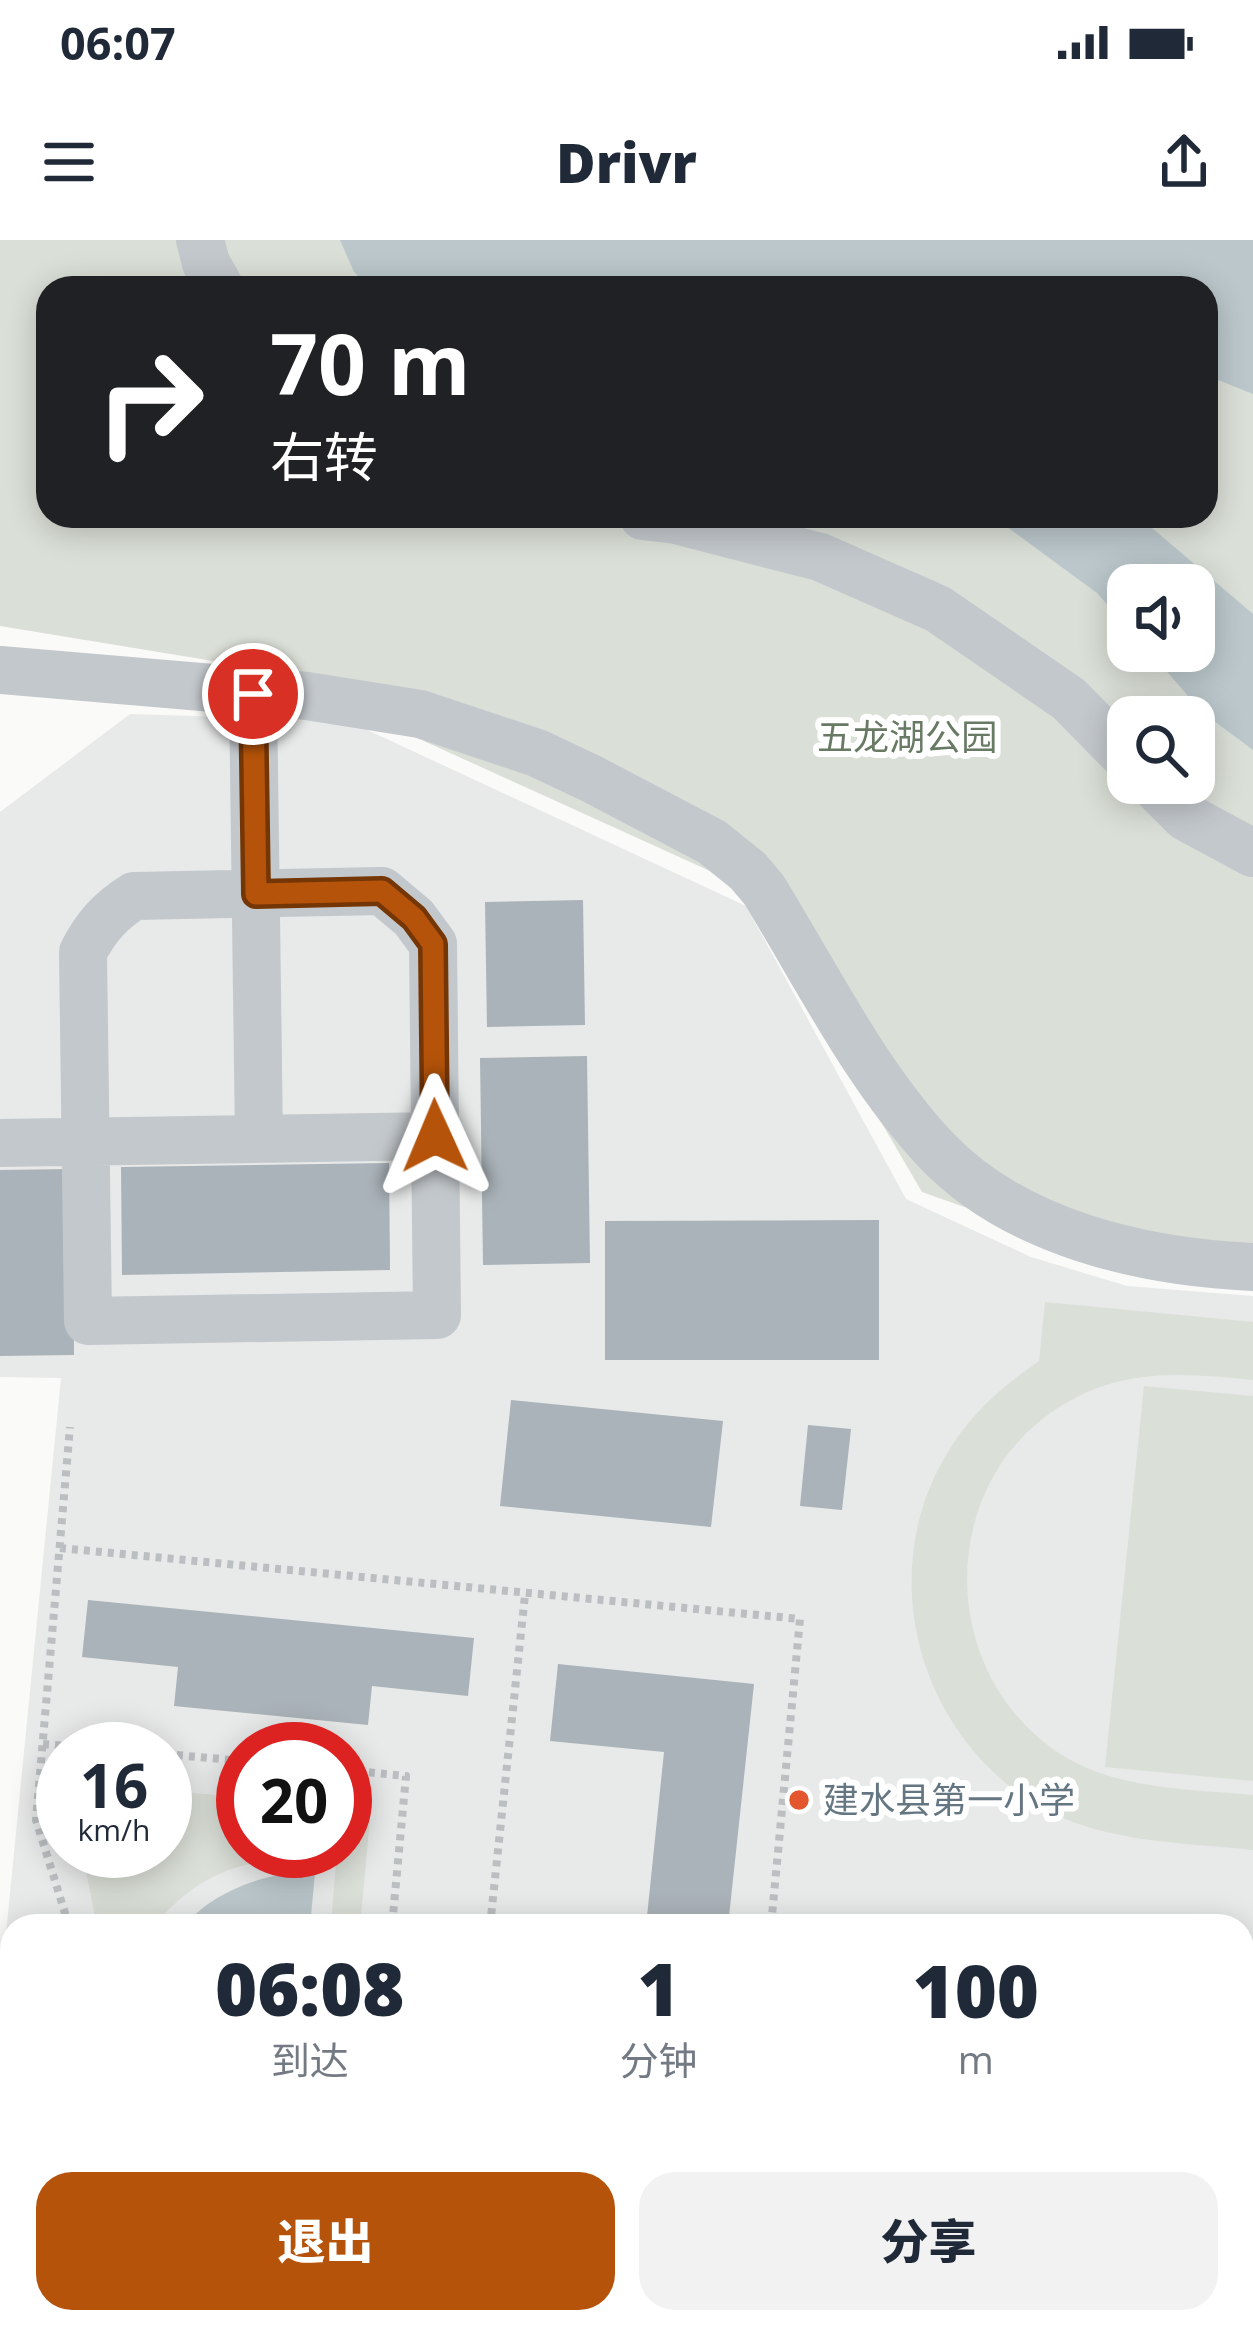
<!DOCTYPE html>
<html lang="zh">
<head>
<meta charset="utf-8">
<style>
	body { margin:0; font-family:"Open Sans","Noto Sans SC",sans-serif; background:#f2f2f3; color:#1f2937; height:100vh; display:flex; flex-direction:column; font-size:45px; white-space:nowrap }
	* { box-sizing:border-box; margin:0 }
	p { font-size:39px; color:#747a83 }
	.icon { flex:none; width:66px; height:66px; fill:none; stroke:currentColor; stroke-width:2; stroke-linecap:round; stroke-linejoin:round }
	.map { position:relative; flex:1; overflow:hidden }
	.panel { position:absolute; left:0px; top:1674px; width:1254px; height:420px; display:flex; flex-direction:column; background:#fff; border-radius:36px 36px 0 0; box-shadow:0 6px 30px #0003 }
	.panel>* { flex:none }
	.top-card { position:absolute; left:36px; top:36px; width:1182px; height:252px; border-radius:36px; box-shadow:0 6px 30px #0003; background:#202124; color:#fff; overflow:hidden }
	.buttons { position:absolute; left:1107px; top:324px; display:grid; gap:24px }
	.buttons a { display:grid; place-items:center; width:108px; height:108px; border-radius:24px; background:#fff; box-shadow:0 6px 30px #0003; font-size:60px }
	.speed { position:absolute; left:36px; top:1482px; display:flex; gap:24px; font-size:60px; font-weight:700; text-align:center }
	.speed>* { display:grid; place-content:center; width:156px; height:156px; border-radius:50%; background:#fff; box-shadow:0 6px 30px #0003; line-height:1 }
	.speed small { font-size:30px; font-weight:400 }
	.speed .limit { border:18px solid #d22; background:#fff; color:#111 }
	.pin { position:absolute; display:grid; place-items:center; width:102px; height:102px; color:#fff; margin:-51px; border:6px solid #fff; border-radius:50%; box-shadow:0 3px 12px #0007 }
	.me { position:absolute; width:132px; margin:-66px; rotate:359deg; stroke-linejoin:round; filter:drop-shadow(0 0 9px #0008) }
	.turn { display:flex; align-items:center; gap:42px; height:252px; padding:0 36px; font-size:54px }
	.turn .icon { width:156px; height:156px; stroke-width:2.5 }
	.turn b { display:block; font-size:84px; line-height:102px }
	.eta { display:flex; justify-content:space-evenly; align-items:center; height:204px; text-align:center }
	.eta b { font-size:72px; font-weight:800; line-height:84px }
	.cta { display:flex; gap:24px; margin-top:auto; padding:24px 36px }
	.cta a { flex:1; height:138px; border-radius:36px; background:#b45309; color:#fff; font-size:48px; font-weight:800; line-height:138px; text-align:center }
	.cta a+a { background:#f2f2f3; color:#1f2937 }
	.status { display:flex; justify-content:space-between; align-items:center; height:84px; padding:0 60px; background:#fff; direction:ltr }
	.status svg { height:33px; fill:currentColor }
	header { display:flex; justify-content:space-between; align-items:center; height:156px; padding:0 36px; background:#fff; font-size:54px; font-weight:800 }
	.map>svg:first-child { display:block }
	.built { fill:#e8e9e9; fill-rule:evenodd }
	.green { fill:#dadfd7; fill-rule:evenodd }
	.water { fill:#bbc7cb }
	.building { fill:#aab3b9 }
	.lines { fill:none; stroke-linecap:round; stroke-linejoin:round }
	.path { stroke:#bbbfc2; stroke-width:8; stroke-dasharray:6 6; stroke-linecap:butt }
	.minor { stroke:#c3c8cc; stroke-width:48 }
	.route-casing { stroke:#753606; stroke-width:30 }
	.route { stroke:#b45309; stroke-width:21 }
	.poi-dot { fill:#e4572e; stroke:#fff; stroke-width:4.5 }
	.labels { text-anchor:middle; stroke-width:12; stroke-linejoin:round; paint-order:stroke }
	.park-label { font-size:36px; fill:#687a64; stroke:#fff }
	.poi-label { font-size:36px; fill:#657683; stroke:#fff; text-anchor:start }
</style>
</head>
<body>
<div class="status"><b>06:07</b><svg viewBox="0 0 49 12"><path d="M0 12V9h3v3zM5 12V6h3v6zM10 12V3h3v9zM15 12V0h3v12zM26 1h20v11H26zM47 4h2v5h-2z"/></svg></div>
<header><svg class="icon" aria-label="menu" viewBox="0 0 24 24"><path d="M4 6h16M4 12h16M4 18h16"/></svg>Drivr<svg class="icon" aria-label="share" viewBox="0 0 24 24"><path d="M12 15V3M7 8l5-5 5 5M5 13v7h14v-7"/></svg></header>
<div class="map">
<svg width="1253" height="2094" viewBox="0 0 1253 2094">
	<rect width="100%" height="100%" fill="#fafaf8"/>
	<path class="built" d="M130,474L348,481L746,666L906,959L1031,1017L1127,1046L1253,1056V2094H0V1754L61,1138L0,1137V572ZM63,1509H165V1611H63ZM243,1509H345V1611H243ZM12,1686H1242V2082H12Z"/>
	<path class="green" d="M0,0H1253V1041L1153,1034L922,952L743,646L426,502L342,442L0,386ZM48,48H1206V276H48ZM1128,345H1194V411H1128ZM1128,477H1194V543H1128Z
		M1045,1062L1253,1082V1140C1191,1134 1132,1128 1075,1158C933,1231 932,1438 1067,1518C1122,1550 1191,1549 1253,1555V1610C1178,1602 1098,1603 1032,1562C918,1490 876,1335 945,1217C968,1176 1001,1147 1039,1121Z
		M1144,1146L1253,1156V1541L1105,1527Z
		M165,1551L243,1557V1611H345V1566L371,1569L360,1686H331L336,1622C257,1614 207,1624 153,1686H97L82,1611H165Z"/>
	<path class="water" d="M340,0H1253V154L1206,135V48H371L354,32Z
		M992,276H1138L1253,374V510L1202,472L1149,411H1194V345H1128V388L1097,353Z
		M315,1633L310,1686H183C216,1650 266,1631 315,1633Z"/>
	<path class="building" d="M583,660L585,785L487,787L485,662Z
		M587,816L590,1023L483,1025L480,818Z
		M389,923L390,1030L122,1035L121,927Z
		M73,929L74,1115L0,1116V930Z
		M879,980V1120H605V981Z
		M511,1160L723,1181L711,1287L500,1266Z
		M808,1185L851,1189L842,1270L800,1266Z
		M88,1360L474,1398L468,1456L372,1446L368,1485L174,1466L178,1427L82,1417Z
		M558,1424L754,1444L728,1686H646L664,1512L550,1501Z
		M604,2082H686L685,2094H603Z"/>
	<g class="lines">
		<path class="path" d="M60,1308L800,1379L771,1686
			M43,1504L103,1509
			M165,1514L243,1521
			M345,1530L406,1536L392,1686
			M69,1686L36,1580L70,1187
			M490,1686L525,1355
			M0,1777L12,1778
			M0,1979L12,1953
			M0,2051L12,2052
			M351,2082H355
			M448,2094L449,2082
			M733,2094L734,2082"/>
		<path class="minor" d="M200,0L206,23L220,48
			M643,276L676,280L820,317L938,369L1069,459L1128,519
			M0,430L307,456L420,474L537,513L592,539L712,602L748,631L764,650C818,738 865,834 935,909C1014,993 1142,1022 1253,1027
			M253,454L259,899
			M1152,543L1186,577L1253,613
			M382,651L414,678L433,704L437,1075L88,1081L83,712C96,687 110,671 134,656Z
			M0,903L435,896"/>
	</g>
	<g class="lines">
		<defs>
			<path id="route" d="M253,454L256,654L382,651L414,678L433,704L435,896"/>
		</defs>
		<use href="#route" class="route-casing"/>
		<use href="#route" class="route"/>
	</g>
	<circle class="poi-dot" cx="799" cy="1560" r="12"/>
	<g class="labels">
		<g class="park-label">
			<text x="907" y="510">五龙湖公园</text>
		</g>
		<g class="poi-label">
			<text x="823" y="1573">建水县第一小学</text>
		</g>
	</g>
</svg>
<div class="buttons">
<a><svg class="icon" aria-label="sound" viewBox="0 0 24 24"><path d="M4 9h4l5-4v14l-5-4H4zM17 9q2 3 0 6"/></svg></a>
<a><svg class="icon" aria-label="search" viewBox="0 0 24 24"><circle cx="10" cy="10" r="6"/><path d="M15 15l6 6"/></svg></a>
</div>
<div class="speed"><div>16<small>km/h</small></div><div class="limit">20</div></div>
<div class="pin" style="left:253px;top:454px;background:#d93025"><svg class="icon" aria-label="arrive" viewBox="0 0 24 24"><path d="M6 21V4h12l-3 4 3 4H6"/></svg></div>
<svg class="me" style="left:435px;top:896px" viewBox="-20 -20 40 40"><path d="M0-17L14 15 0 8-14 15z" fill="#b45309" stroke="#fff" stroke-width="4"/></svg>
<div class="top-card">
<div class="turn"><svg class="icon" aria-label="right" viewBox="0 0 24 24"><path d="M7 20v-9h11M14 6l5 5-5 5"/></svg><div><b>70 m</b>右转</div></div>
</div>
<section class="panel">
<div class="eta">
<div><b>06:08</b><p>到达</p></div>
<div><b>1</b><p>分钟</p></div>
<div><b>100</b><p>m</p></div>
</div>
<div class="cta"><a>退出</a><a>分享</a></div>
</section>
</div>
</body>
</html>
